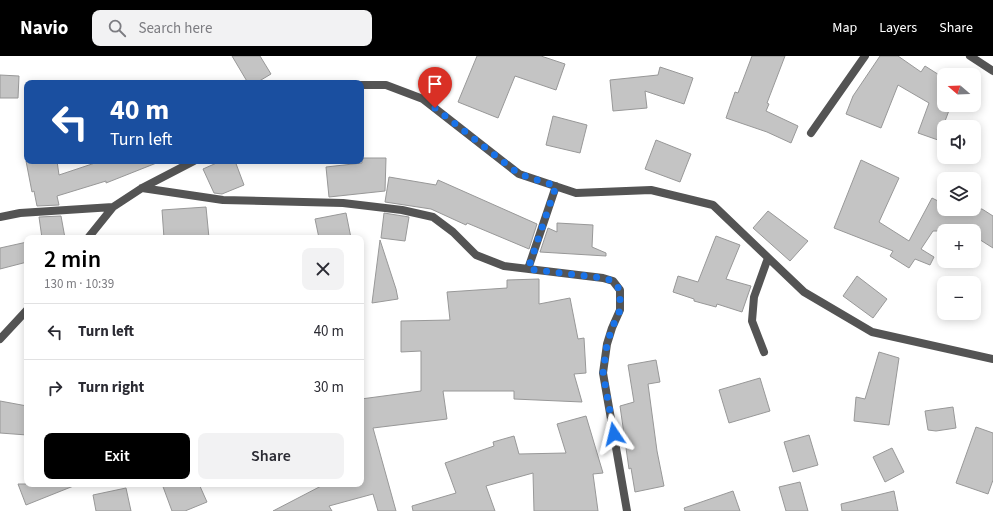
<!DOCTYPE html>
<html lang="en">
<head>
<meta charset="utf-8">
<style>
	body { margin:0; font-family:"Source Sans 3",sans-serif; background:#f2f2f3; color:#2b2b33; height:100vh; display:flex; flex-direction:column; font-size:15px; white-space:nowrap }
	* { box-sizing:border-box; margin:0 }
	p { font-size:13px; color:#7c7c81 }
	.icon { flex:none; width:22px; height:22px; fill:none; stroke:currentColor; stroke-width:2; stroke-linecap:round; stroke-linejoin:round }
	.map { position:relative; flex:1; overflow:hidden }
	.details { position:absolute; left:24px; top:179px; width:340px; height:252px; display:flex; flex-direction:column; background:#fff; border-radius:8px; box-shadow:0 2px 10px #0003 }
	.details>* { flex:none }
	.banner { position:absolute; left:24px; top:24px; width:340px; height:84px; border-radius:8px; box-shadow:0 2px 10px #0003; background:#1a4fa0; color:#fff; overflow:hidden }
	.needle { width:26px; rotate:289deg }
	.controls { position:absolute; left:937px; top:12px; display:grid; gap:8px }
	.controls a { display:grid; place-items:center; width:44px; height:44px; border-radius:8px; background:#fff; box-shadow:0 2px 10px #0003; font-size:20px }
	.pin { position:absolute; display:grid; place-items:center; width:34px; height:34px; color:#fff; margin:-41px -17px; border-radius:50% 50% 50% 0; rotate:-45deg; box-shadow:0 0 4px #0007 }
	.pin .icon { rotate:45deg }
	.me { position:absolute; width:44px; margin:-22px; rotate:350deg; stroke-linejoin:round; filter:drop-shadow(0 0 3px #0008) }
	.turn { display:flex; align-items:center; gap:14px; height:84px; padding:0 20px; font-size:18px }
	.turn .icon { width:52px; height:52px; stroke-width:2.5 }
	.turn b { display:block; font-size:28px; line-height:34px }
	.round { display:grid; place-items:center; flex:none; width:42px; height:42px; border-radius:8px; background:#f2f2f3 }
	.overview { display:flex; align-items:center; justify-content:space-between; height:68px; padding:0 20px }
	h1 { font-size:24px; font-weight:600; line-height:30px; color:#000 }
	.action { display:flex; gap:8px; margin-top:auto; padding:8px 20px }
	.action a { flex:1; height:46px; border-radius:8px; background:#000; color:#fff; font-size:16px; font-weight:600; line-height:46px; text-align:center }
	.action a+a { background:#f2f2f3; color:#2b2b33 }
	ul { padding:0; list-style:none }
	li { display:flex; align-items:center; gap:12px; height:56px; padding:0 20px; border-top:1px solid #e1e1e2 }
	li div { flex:1 }
	li b { display:block; font-size:15px }
	li em { font-style:normal }
	header { display:flex; align-items:center; gap:24px; box-sizing:border-box; height:56px; padding:0 20px; background:#000; color:#fff }
	header strong { font-size:19px }
	nav { display:flex; gap:22px; margin-inline-start:auto; font-size:14px }
	.search { width:280px; height:36px; background:#f2f2f3; display:flex; align-items:center; gap:10px; box-sizing:border-box; padding:0 14px; border-radius:8px; color:#7c7c81; font-size:15px }
	.map>svg:first-child { display:block }
	.building { fill:#c4c4c4; stroke:#989898 }
	.lines { fill:none; stroke-linecap:round; stroke-linejoin:round }
	.minor { stroke:#545454; stroke-width:8 }
	.route { stroke:#1a73e8; stroke-width:7; stroke-dasharray:0 12.6 }
</style>
</head>
<body>
<header>
<strong>Navio</strong>
<div class="search"><svg class="icon" aria-label="search" viewBox="0 0 24 24"><circle cx="10" cy="10" r="6"/><path d="M15 15l6 6"/></svg>Search here</div>
<nav><a>Map</a><a>Layers</a><a>Share</a></nav>
</header>
<div class="map">
<svg width="993" height="455" viewBox="0 0 993 455">
	<rect width="100%" height="100%" fill="#fff"/>
	<path class="building" d="M232,0H260L271,18L256,27H248Z
		M477,0H541L565,8L556,34L515,20L498,62L458,46Z
		M752,0H785L767,47L769,48L766,55L798,70L791,87L767,76L726,62L735,36L738,37Z
		M880,0H898L921,16L925,10L944,22V49H951L938,84L918,77L929,47L898,29L881,72L846,58L853,40Z
		M660,11L693,22L684,48L645,35L647,52L613,55L610,24L658,19Z
		M0,19L19,20L18,42H0Z
		M553,60L587,69L580,97L546,89Z
		M656,84L691,98L680,126L645,113Z
		M362,102H386L385,135L329,141L326,111L362,107Z
		M861,104L899,122L879,166L909,185L932,142L944,148V153H982L993,160V192L974,180V175H933L921,193L934,201L930,209L915,203L909,212L890,200L893,195L834,172Z
		M26,105H57L59,119L101,105L159,106L106,127V125L57,140L59,149L37,150L34,135L32,136Z
		M221,105H235L244,129L222,138L214,137L203,113Z
		M389,121L436,129L438,124L537,168L529,193L467,167L466,169L431,153L385,146Z
		M206,151L209,182H164L162,154Z
		M768,155L808,185L790,205L753,172Z
		M346,157L351,182H319L315,163Z
		M384,157L409,161L405,185L381,182Z
		M61,160L65,182H42L39,161Z
		M557,167L593,169L592,191L606,197V200L540,196L548,172L557,176Z
		M716,180L740,189L726,223L751,230L742,256L717,248L716,251L694,245V243L673,236L678,220L698,226Z
		M380,184L396,233L398,243L372,247Z
		M27,186V206L0,213V192Z
		M857,220L887,243L873,262L843,240Z
		M539,223V248L570,242L578,283L584,282L586,317L574,318L582,346L514,343V335H443L447,363L373,372L396,455H378L373,438L329,450L332,455H273L325,428H361V343L421,335V295L401,296V265L450,264L447,236L507,232V224Z
		M879,296L899,302L889,369L854,365L856,341L865,343Z
		M656,304L660,326L648,328L657,395L664,430L635,436L631,412L629,413L620,350L634,346L628,309Z
		M760,322L770,355L729,367L719,334Z
		M0,345L27,350V379L0,377Z
		M953,351L956,372L936,375L928,374L925,355Z
		M586,360L603,417L593,418L598,455H534L533,417L486,430L495,455H413L412,450L456,437L445,407L494,390L493,386L514,380L519,398L566,397L557,368Z
		M976,371L993,377V424L988,438L956,427Z
		M809,379L818,409L793,416L784,386Z
		M892,392L904,416L885,426L873,401Z
		M800,426L808,455H786L779,431Z
		M18,428H76V429L26,449Z
		M162,428H199L207,446L185,455H172Z
		M126,432L131,455H96L93,439Z
		M733,435L740,455H685L684,452Z
		M894,435L898,455H842L841,448Z"/>
	<g class="lines">
		<path class="minor" d="M970,0L993,15
			M361,29H386L423,43L519,118L576,137L651,134L713,149L804,236L872,276L993,303
			M811,77L865,0
			M142,132L223,144L343,147L402,154L433,161L453,176L476,199L504,210L603,222L613,225L620,234V254L612,272L607,288L603,317L627,455
			M0,161L20,157L113,151L142,132L194,105
			M88,182L113,151
			M528,213L556,130
			M0,283L27,254
			M764,296L752,265L754,241L768,202"/>
	</g>
	<g class="lines">
		<path class="route" d="M435,52L519,118L556,130L528,213L603,222L613,225L620,234V254L612,272L607,288L603,317L614,378"/>
	</g>
</svg>
<div class="controls">
<a><svg class="needle" viewBox="-14 -14 28 28"><path d="M0-13l5 13h-10z" fill="#e53935"/><path d="M0 13l5-13h-10z" fill="#7c7c81"/></svg></a>
<a><svg class="icon" aria-label="sound" viewBox="0 0 24 24"><path d="M4 9h4l5-4v14l-5-4H4zM17 9q2 3 0 6"/></svg></a>
<a><svg class="icon" aria-label="layers" viewBox="0 0 24 24"><path d="M12 4l9 5-9 5-9-5zM3 14l9 5 9-5"/></svg></a>
<a>+</a>
<a>−</a>
</div>
<div class="pin" style="left:435px;top:52px;background:#d93025"><svg class="icon" aria-label="arrive" viewBox="0 0 24 24"><path d="M6 21V4h12l-3 4 3 4H6"/></svg></div>
<svg class="me" style="left:614px;top:378px" viewBox="-20 -20 40 40"><path d="M0-17L14 15 0 8-14 15z" fill="#1a73e8" stroke="#fff" stroke-width="4"/></svg>
<div class="banner">
<div class="turn"><svg class="icon" aria-label="left" viewBox="0 0 24 24"><path d="M17 20v-9H6M10 6l-5 5 5 5"/></svg><div><b>40 m</b>Turn left</div></div>
</div>
<section class="details">
<div class="overview"><div><h1>2 min</h1><p>130 m · 10:39</p></div><a class="round"><svg class="icon" aria-label="close" viewBox="0 0 24 24"><path d="M6 6l12 12M18 6L6 18"/></svg></a></div>
<ul>
<li><svg class="icon" aria-label="left" viewBox="0 0 24 24"><path d="M17 20v-9H6M10 6l-5 5 5 5"/></svg><div><b>Turn left</b></div><em>40 m</em></li>
<li><svg class="icon" aria-label="right" viewBox="0 0 24 24"><path d="M7 20v-9h11M14 6l5 5-5 5"/></svg><div><b>Turn right</b></div><em>30 m</em></li>
</ul>
<div class="action"><a>Exit</a><a>Share</a></div>
</section>
</div>
</body>
</html>
